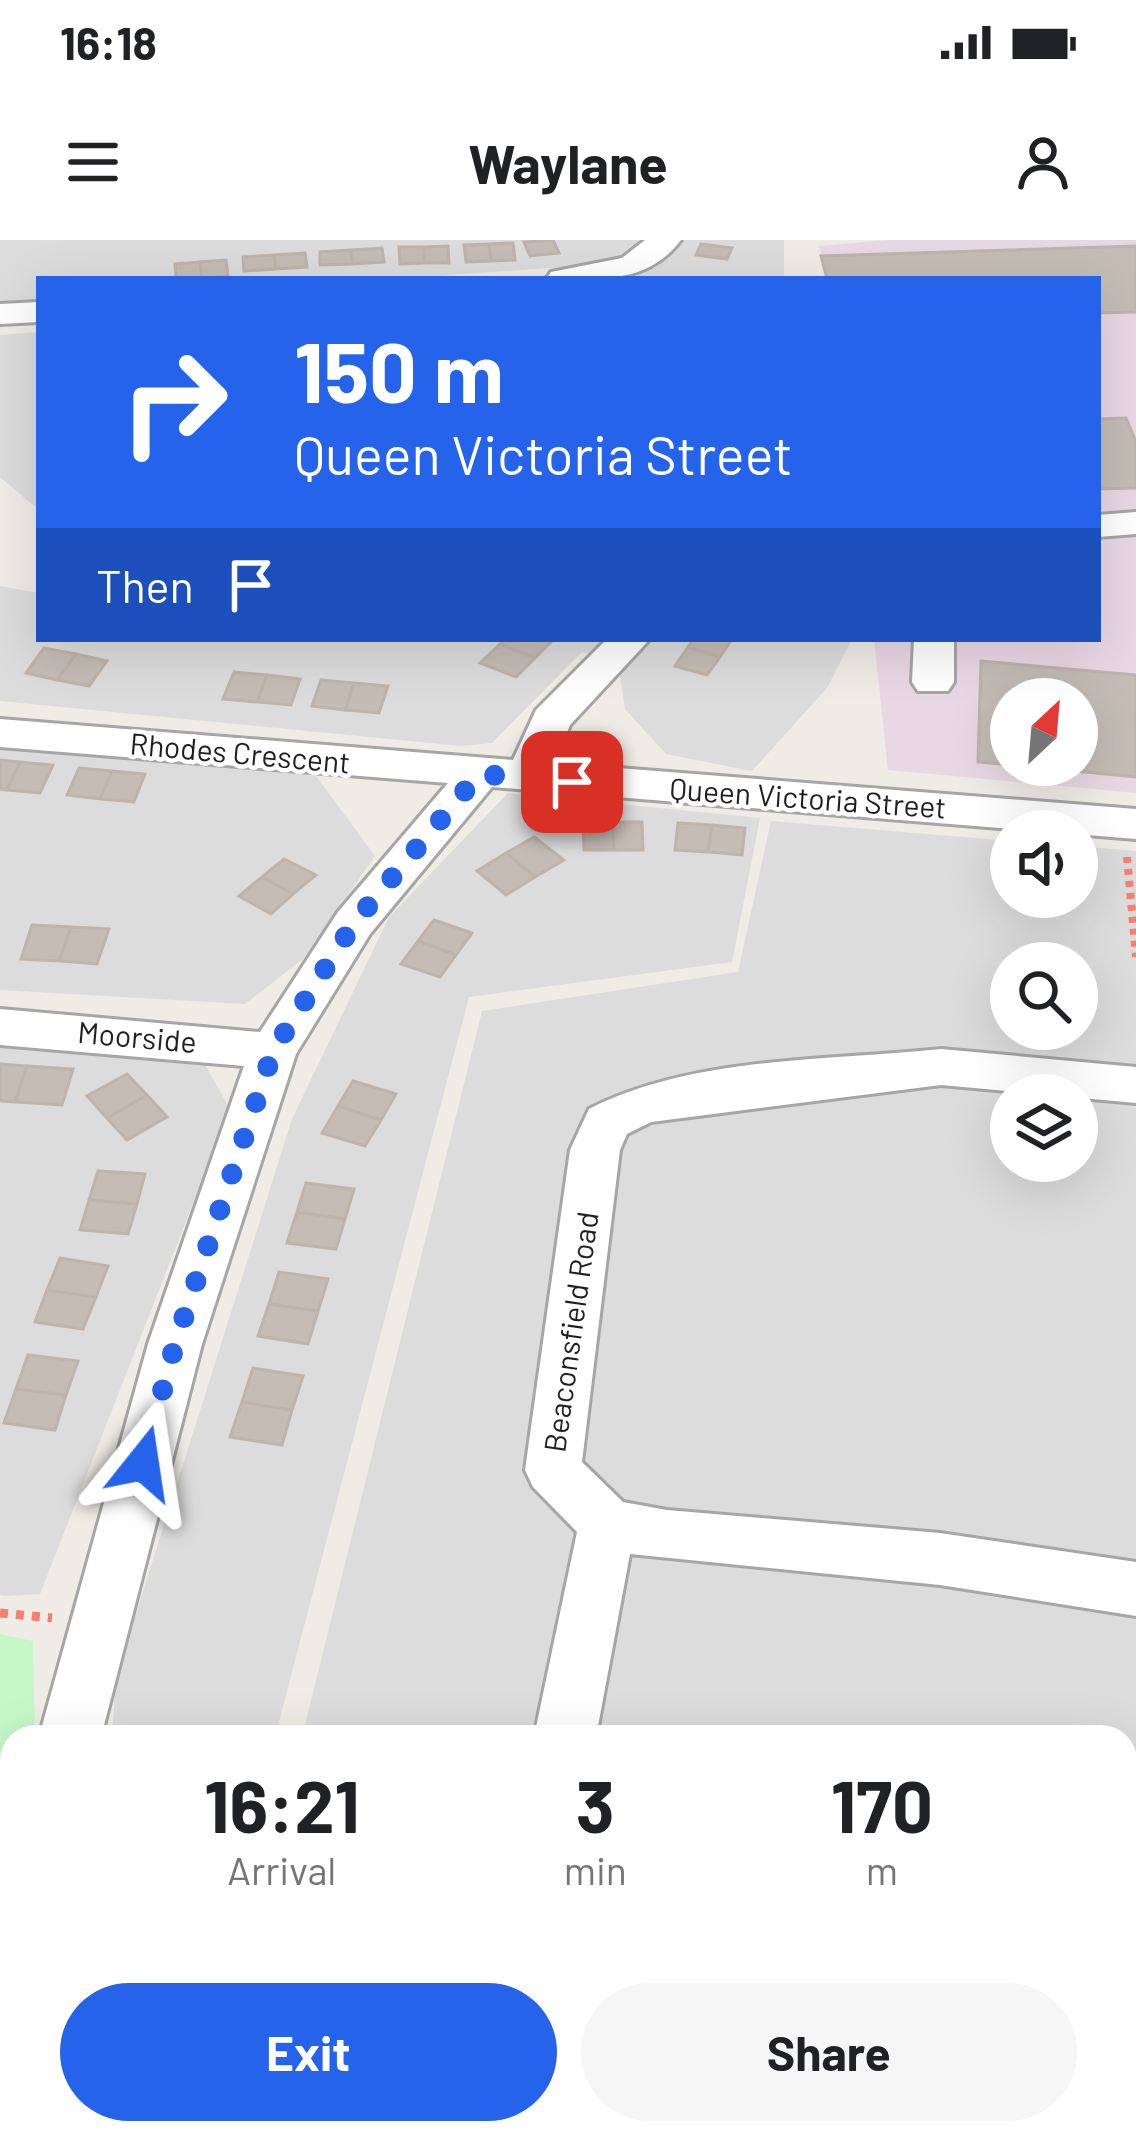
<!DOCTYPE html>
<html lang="en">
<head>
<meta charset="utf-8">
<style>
	body { margin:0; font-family:Barlow,sans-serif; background:#f6f6f6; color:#202124; height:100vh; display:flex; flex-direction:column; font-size:45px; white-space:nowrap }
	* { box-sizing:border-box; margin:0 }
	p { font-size:39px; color:#757577 }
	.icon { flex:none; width:66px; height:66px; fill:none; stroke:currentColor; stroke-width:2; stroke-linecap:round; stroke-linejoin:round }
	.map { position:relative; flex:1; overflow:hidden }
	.side { position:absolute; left:0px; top:1485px; width:1137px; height:420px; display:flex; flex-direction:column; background:#fff; border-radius:36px 36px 0 0; box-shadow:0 12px 48px #0002 }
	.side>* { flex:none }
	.top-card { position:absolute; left:36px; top:36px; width:1065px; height:366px; border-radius:0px; box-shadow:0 12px 48px #0002; background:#2563eb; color:#fff; overflow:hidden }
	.needle { width:78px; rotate:26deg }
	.controls { position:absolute; left:990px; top:438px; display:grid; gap:24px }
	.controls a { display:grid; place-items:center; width:108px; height:108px; border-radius:50%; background:#fff; box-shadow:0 12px 48px #0002; font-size:60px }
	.pin { position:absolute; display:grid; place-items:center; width:102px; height:102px; color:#fff; margin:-51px; border-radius:24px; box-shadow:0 6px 18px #0006 }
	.me { position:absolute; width:132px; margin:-66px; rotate:15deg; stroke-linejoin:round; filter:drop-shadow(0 0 9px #0008) }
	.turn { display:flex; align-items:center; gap:42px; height:252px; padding:0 60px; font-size:54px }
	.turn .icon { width:156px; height:156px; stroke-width:2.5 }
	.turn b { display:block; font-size:84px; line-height:102px }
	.then { display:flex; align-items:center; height:114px; padding:0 60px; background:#0003; gap:24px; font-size:45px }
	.eta { display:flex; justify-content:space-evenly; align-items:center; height:204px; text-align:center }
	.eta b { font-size:72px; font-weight:700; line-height:84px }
	.action { display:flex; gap:24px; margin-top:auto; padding:24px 60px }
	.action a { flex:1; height:138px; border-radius:72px; background:#2563eb; color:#fff; font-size:48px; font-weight:700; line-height:138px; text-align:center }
	.action a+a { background:#f6f6f6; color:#202124 }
	.status { display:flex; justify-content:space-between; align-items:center; height:84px; padding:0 60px; background:#fff; direction:ltr }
	.status svg { height:33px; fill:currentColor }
	header { display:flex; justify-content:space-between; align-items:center; height:156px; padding:0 60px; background:#fff; font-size:54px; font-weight:700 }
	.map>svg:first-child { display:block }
	.residential { fill:#dddcdc; fill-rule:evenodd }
	.industrial { fill:#e8d8e5; fill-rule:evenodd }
	.park { fill:#c5f7c9 }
	.building { fill:#c4bcb5; stroke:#c0b3a9; stroke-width:3 }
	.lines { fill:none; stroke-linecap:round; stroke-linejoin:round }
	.minor-casing { stroke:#a6a6a6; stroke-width:6 }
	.path-far1 { stroke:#f48072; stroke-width:8; stroke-dasharray:6 6; stroke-linecap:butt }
	.path { stroke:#f48072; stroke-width:9; stroke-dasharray:8 8; stroke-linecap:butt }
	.minor { fill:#fff; fill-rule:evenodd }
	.route { stroke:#2563eb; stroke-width:21; stroke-dasharray:0 37.8 }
	.labels { text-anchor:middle; stroke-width:9; stroke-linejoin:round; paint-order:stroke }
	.street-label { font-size:30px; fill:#1f1f1f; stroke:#fff }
</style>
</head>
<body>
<div class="status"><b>16:18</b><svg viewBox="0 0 49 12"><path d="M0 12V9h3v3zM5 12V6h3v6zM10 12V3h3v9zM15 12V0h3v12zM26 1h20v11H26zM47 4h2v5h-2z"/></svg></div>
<header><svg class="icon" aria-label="menu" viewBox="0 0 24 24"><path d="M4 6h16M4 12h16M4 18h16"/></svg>Waylane<svg class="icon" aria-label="person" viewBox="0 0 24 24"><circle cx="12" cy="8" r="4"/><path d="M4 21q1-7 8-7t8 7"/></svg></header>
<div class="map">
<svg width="1136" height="1905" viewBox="0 0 1136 1905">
	<rect width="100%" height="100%" fill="#efece6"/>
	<path class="residential" d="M0,0H641L642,3L606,24L393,39H39V64L0,67Z
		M684,0H784V39H626L653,28Z
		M39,92V270L0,237V95Z
		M0,346L39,353V399H852L827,448L752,531L666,514L625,469L618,423L582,412L492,503L461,506L0,461Z
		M0,506L316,536L375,616L303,719L245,764L0,750Z
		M508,553L760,578L732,722L469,757L275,1497H112L116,1437L292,879L389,677Z
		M771,581L1011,601V657H1077V606L1136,611V1847L1125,1844V1497H302L482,771L738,732ZM1011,723H1077V789H1011ZM1011,855H1077V921H1011Z
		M0,803L203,821L230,869L40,1354L5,1356L0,1355Z"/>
	<path class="industrial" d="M887,0H1136V553L888,530L874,399H1098V39H827L819,6ZM1011,459H1077V525H1011Z"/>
	<path class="park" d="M0,1394L33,1401L35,1497H12V1893H47V1905H0Z
		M1125,1854L1136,1857V1905H167L164,1893H1125Z"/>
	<path class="building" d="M553,0L559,13L530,16L524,2Z
		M513,3L515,20L491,21L489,4Z
		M489,4L491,21L466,22L464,5Z
		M701,4L732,8L727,19L696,15Z
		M448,6L449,23H424V7Z
		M1136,6V72L1098,73V39H827L821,16Z
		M399,7H424V23L400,24Z
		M382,8L384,22L352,24L351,10Z
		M351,10L352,24L320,25V12Z
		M305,13L307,27L276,29L274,15Z
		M274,15L276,29L244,31L243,17Z
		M226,20L228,36L202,39L200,22Z
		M200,22L202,39H176L175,24Z
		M1126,178L1136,202V248L1098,249V179Z
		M505,399H554L535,418L500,404Z
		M693,399H732L720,417L688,407Z
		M500,404L535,418L516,437L480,423Z
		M688,407L720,417L707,435L675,426Z
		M44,408L76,414L57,440L26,433Z
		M76,414L107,421L89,446L57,440Z
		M981,421L1136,435V537L1014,525H1077V459H1011V525L978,522Z
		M234,432L267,435L257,462L223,459Z
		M267,435L300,439L291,465L257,462Z
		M321,440L354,443L345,470L312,466Z
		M354,443L388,446L379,473L345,470Z
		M0,520L20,522L7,550L0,549Z
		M20,522L53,525L40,553L7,550Z
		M79,528L112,531L100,559L67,555Z
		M112,531L145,534L134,562L100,559Z
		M583,582H612L614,610H584Z
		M612,582H642L643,610H614Z
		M678,583L712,585L708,612L675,610Z
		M712,585L745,588L742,615L708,612Z
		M534,597L564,620L535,637L506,613Z
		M506,613L535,637L506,655L477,631Z
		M284,619L316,635L293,654L262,637Z
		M262,637L293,654L271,674L239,656Z
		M434,680L472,693L456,715L418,701Z
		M32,685L71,687L59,721L21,719Z
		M71,687L109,689L97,724L59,721Z
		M418,701L456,715L440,737L401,724Z
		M0,824L27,826L15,862L0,861Z
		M27,826L73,829L62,865L15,862Z
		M127,834L147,855L107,878L87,856Z
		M353,841L396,854L381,880L338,866Z
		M147,855L167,877L127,900L107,878Z
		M338,866L381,880L365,906L322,893Z
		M98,931L145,934L137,964L89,960Z
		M306,943L354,949L345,979L297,972Z
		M89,960L137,964L128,994L80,990Z
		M297,972L345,979L336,1009L287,1003Z
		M60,1018L108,1026L96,1057L47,1050Z
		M279,1032L328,1039L318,1071L269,1064Z
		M47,1050L96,1057L83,1089L35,1082Z
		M269,1064L318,1071L308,1104L258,1096Z
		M28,1115L78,1121L66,1155L16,1149Z
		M253,1128L303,1136L292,1170L242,1162Z
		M16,1149L66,1155L55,1190L4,1183Z
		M242,1162L292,1170L282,1205L230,1197Z"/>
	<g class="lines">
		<defs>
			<path id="minor" d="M645,0H681C647,45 598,39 546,39L551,32L622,18Z
				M39,62V82L0,84V64Z
				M1136,272V294L1098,297V275Z
				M607,399H650L570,485L555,523L1136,569V599L492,547L370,694L296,814L202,1104L101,1497H39L148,1104L244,826L0,805V769L260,792L338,672L448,543L0,507V479L513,520L536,470Z
				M914,399H954V442L948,451H918L912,442Z
				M941,809L1136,827V863L941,845L651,882L627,894L620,910L582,1222L623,1262L667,1270L940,1293L1136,1322V1376L940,1345L630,1314L596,1497H534L577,1292L533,1247L525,1230L570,910L589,869C693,816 827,821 941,809Z
				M43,1893H113L114,1905H44Z"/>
		</defs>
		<use href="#minor" class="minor-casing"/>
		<path class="path-far1" d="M1127,617L1136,717"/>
		<path class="path" d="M0,1373L52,1378
			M507,1893L630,1905"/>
		<use href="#minor" class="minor"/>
	</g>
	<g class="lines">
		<path class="route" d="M143,1223L175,1104L273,811L354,683L479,534L572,542"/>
	</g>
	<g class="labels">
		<g class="street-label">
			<text transform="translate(240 514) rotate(5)" y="10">Rhodes Crescent</text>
			<text transform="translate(808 559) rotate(4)" y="10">Queen Victoria Street</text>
			<text transform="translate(137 798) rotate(5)" y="10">Moorside</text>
			<text transform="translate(572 1092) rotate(-82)" y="10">Beaconsfield Road</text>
		</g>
	</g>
</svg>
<div class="controls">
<a><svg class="needle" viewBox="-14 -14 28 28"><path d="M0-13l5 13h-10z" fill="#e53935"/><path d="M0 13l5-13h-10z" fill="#757577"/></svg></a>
<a><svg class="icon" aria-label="sound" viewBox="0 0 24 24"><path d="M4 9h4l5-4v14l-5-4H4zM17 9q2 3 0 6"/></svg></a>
<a><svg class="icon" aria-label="search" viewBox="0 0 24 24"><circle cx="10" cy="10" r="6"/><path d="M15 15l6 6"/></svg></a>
<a><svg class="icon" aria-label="layers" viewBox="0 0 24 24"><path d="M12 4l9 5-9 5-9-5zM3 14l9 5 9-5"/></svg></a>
</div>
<div class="pin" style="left:572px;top:542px;background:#d93025"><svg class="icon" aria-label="arrive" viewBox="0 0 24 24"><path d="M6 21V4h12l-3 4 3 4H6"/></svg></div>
<svg class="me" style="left:143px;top:1223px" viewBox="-20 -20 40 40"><path d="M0-17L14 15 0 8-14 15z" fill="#2563eb" stroke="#fff" stroke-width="4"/></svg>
<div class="top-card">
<div class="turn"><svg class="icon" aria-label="right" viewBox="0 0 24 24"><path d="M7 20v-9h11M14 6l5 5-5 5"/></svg><div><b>150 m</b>Queen Victoria Street</div></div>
<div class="then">Then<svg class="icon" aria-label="arrive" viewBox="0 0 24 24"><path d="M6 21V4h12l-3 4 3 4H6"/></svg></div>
</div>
<section class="side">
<div class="eta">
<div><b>16:21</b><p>Arrival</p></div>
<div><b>3</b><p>min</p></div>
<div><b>170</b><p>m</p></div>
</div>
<div class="action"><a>Exit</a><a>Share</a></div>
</section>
</div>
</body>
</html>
